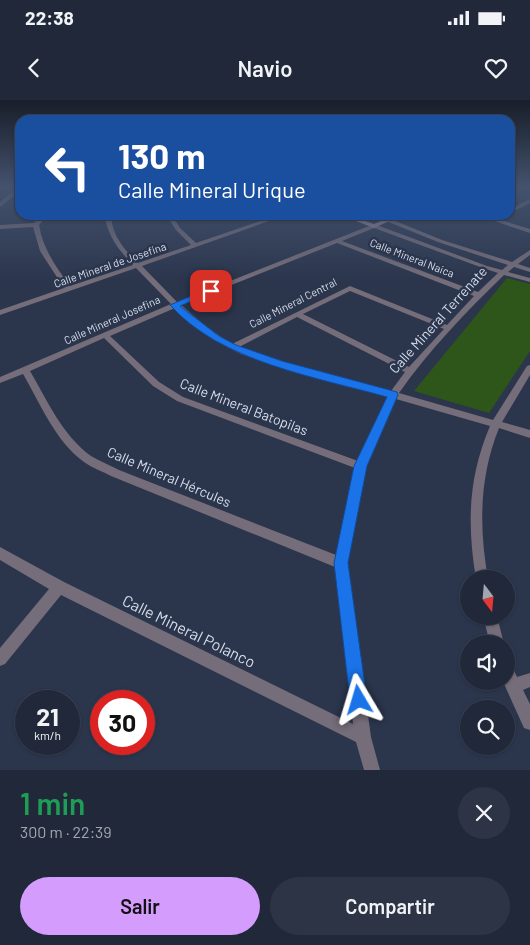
<!DOCTYPE html>
<html lang="es">
<head>
<meta charset="utf-8">
<style>
	body { margin:0; font-family:Barlow,sans-serif; background:#2d3445; color:#f1f3f6; height:100vh; display:flex; flex-direction:column; font-size:19px; white-space:nowrap }
	* { box-sizing:border-box; margin:0 }
	p { font-size:16px; color:#a2a6af }
	.icon { flex:none; width:28px; height:28px; fill:none; stroke:currentColor; stroke-width:2; stroke-linecap:round; stroke-linejoin:round }
	.map { position:relative; height:670px; overflow:hidden }
	.sheet { display:flex; flex-direction:column; background:#20283a; flex:1 }
	.sheet>* { flex:none }
	.hud { position:absolute; left:15px; top:15px; width:500px; height:105px; border-radius:15px; box-shadow:0 1px 4px #0004,0 0 0 1px #3d4454; background:#1a4fa0; color:#fff; overflow:hidden }
	.needle { width:32px; rotate:164deg }
	.fabs { position:absolute; left:460px; top:470px; display:grid; gap:10px }
	.fabs a { display:grid; place-items:center; width:55px; height:55px; border-radius:50%; background:#20283a; box-shadow:0 1px 4px #0004,0 0 0 1px #3d4454; font-size:25px }
	.speed { position:absolute; left:15px; top:590px; display:flex; gap:10px; font-size:25px; font-weight:700; text-align:center }
	.speed>* { display:grid; place-content:center; width:65px; height:65px; border-radius:50%; background:#20283a; box-shadow:0 1px 4px #0004,0 0 0 1px #3d4454; line-height:1 }
	.speed small { font-size:12px; font-weight:400 }
	.speed .limit { border:8px solid #d22; background:#fff; color:#111 }
	.pin { position:absolute; display:grid; place-items:center; width:42px; height:42px; color:#fff; margin:-21px; border-radius:10px; box-shadow:0 2px 8px #0006 }
	.me { position:absolute; width:55px; margin:-28px; rotate:353deg; stroke-linejoin:round; filter:drop-shadow(0 0 4px #0008) }
	.turn { display:flex; align-items:center; gap:18px; height:105px; padding:0 20px; font-size:22px }
	.turn .icon { width:65px; height:65px; stroke-width:2.5 }
	.turn b { display:block; font-size:35px; line-height:42px }
	.round { display:grid; place-items:center; flex:none; width:52px; height:52px; border-radius:26px; background:#2d3445 }
	.summary { display:flex; align-items:center; justify-content:space-between; height:85px; padding:0 20px }
	h1 { font-size:30px; font-weight:600; line-height:38px; color:#1e9e55 }
	.primary-button { display:flex; gap:10px; margin-top:auto; padding:10px 20px }
	.primary-button a { flex:1; height:58px; border-radius:30px; background:#d49cfc; color:#111; font-size:20px; font-weight:600; line-height:58px; text-align:center }
	.primary-button a+a { background:#2d3445; color:#f1f3f6 }
	.status { display:flex; justify-content:space-between; align-items:center; height:35px; padding:0 25px; background:#20283a; direction:ltr }
	.status svg { height:14px; fill:currentColor }
	header { display:flex; justify-content:space-between; align-items:center; height:65px; padding:0 20px; background:#20283a; font-size:22px; font-weight:600 }
	.map>svg:first-child { display:block }
	.green { fill:#2e551a }
	.lines { fill:none; stroke-linecap:round; stroke-linejoin:round }
	.street { fill:#756d79; fill-rule:evenodd }
	.secondary { fill:#988c9e; fill-rule:evenodd }
	.route { fill:#1a73e8; stroke:#114b97 }
	.labels { text-anchor:middle; stroke-width:5; stroke-linejoin:round; paint-order:stroke }
	.far-street-label { font-size:11px; fill:#d6ddec; stroke:#2b364d }
	.street-label { font-size:14px; fill:#d6ddec; stroke:#2b364d }
	.near-street-label { font-size:16px; fill:#d6ddec; stroke:#2b364d }
</style>
</head>
<body>
<div class="status"><b>22:38</b><svg viewBox="0 0 49 12"><path d="M0 12V9h3v3zM5 12V6h3v6zM10 12V3h3v9zM15 12V0h3v12zM26 1h20v11H26zM47 4h2v5h-2z"/></svg></div>
<header><svg class="icon" aria-label="back" viewBox="0 0 24 24"><path d="M15 5l-7 7 7 7"/></svg>Navio<svg class="icon" aria-label="heart" viewBox="0 0 24 24"><path d="M12 20l-8-8c-3-5 5-10 8-4 3-6 11-1 8 4z"/></svg></header>
<div class="map">
<svg width="530" height="670" viewBox="0 0 530 670">
	<rect width="100%" height="100%" fill="#2b364d"/>
	<path class="green" d="M507,178L530,184V251L489,313L414,291Z"/>
	<g class="lines">
		<path class="street" d="M18,87H20V91L0,107V102Z
			M530,99V103L510,113V109Z
			M42,115H48L39,125C43,149 56,167 70,186L133,165C119,150 107,136 105,115H111C112,136 124,149 138,163L191,145L176,130L166,115H172L180,128L196,143L278,115H286L142,166L177,202L374,124L487,166L502,170L508,165L438,142L386,121L385,120L388,118L442,140L512,162L530,150V155L518,164L530,168V172L514,167L508,172L530,178V182L504,175C467,211 429,250 399,293L493,320L527,266L530,265V275L502,322L530,330V338L499,328C479,378 479,427 488,479H476C467,424 468,378 490,326L396,299L366,366L347,463L371,637L380,670H364L356,642L61,495L5,564L0,566V548L49,489L0,460V447L64,482L353,624L335,467L111,376C102,371 92,368 84,362C55,341 40,303 23,274L0,283V277L171,204L136,168L0,215V210L64,188L40,151L33,127L0,129V125L34,123ZM374,128L483,168L498,173L478,192L342,141ZM337,143L474,196L447,225L350,186L232,244L208,228L181,205ZM350,191L444,229L409,267L303,214ZM175,208L212,239L241,254L273,265L388,296L358,361L183,297L159,282L110,236ZM297,217L405,272L391,291L279,261L239,247ZM104,238L153,286L177,301L355,368L336,455L119,370C110,365 99,361 91,356C62,335 47,300 30,271Z
			M476,115H485L530,129V133Z
			M483,516H497L504,544H490Z
			M506,562L511,564L517,577L530,573V587L523,590L530,604V630L524,628L505,586L504,581H506Z"/>
		<path class="secondary" d="M340,115H348L374,124L383,120L372,115H380L388,118L395,115H403L374,128Z"/>
	</g>
	<linearGradient id="sky" x2="0" y2="1"><stop stop-color="#181e2a"/><stop offset="0.48" stop-color="#44526d"/><stop offset="1" stop-color="#44526d" stop-opacity="0"/></linearGradient>
	<rect width="530" height="181" fill="url(#sky)"/>
	<path class="route" d="M208,189L215,191L180,206L219,236L236,245L282,261L397,292L398,295L367,366L348,463L367,600L365,607L359,609L352,607L350,600L334,463L354,366L387,297C316,277 221,262 170,205Z"/>
	<g class="labels">
		<g class="far-street-label">
			<text transform="translate(412 158) rotate(21)" y="4">Calle Mineral Naica</text>
			<text transform="translate(110 165) rotate(-19)" y="4">Calle Mineral de Josefina</text>
			<text transform="translate(293 203) rotate(-27)" y="4">Calle Mineral Central</text>
			<text transform="translate(112 220) rotate(-24)" y="4">Calle Mineral Josefina</text>
		</g>
		<g class="street-label">
			<text transform="translate(438 220) rotate(-48)" y="5">Calle Mineral Terrenate</text>
			<text transform="translate(244 307) rotate(21)" y="5">Calle Mineral Batopilas</text>
			<text transform="translate(169 377) rotate(23)" y="5">Calle Mineral Hércules</text>
		</g>
		<g class="near-street-label">
			<text transform="translate(189 531) rotate(26)" y="6">Calle Mineral Polanco</text>
		</g>
	</g>
</svg>
<div class="fabs">
<a><svg class="needle" viewBox="-14 -14 28 28"><path d="M0-13l5 13h-10z" fill="#e53935"/><path d="M0 13l5-13h-10z" fill="#a2a6af"/></svg></a>
<a><svg class="icon" aria-label="sound" viewBox="0 0 24 24"><path d="M4 9h4l5-4v14l-5-4H4zM17 9q2 3 0 6"/></svg></a>
<a><svg class="icon" aria-label="search" viewBox="0 0 24 24"><circle cx="10" cy="10" r="6"/><path d="M15 15l6 6"/></svg></a>
</div>
<div class="speed"><div>21<small>km/h</small></div><div class="limit">30</div></div>
<div class="pin" style="left:211px;top:191px;background:#d93025"><svg class="icon" aria-label="arrive" viewBox="0 0 24 24"><path d="M6 21V4h12l-3 4 3 4H6"/></svg></div>
<svg class="me" style="left:359px;top:600px" viewBox="-20 -20 40 40"><path d="M0-17L14 15 0 8-14 15z" fill="#1a73e8" stroke="#fff" stroke-width="4"/></svg>
<div class="hud">
<div class="turn"><svg class="icon" aria-label="left" viewBox="0 0 24 24"><path d="M17 20v-9H6M10 6l-5 5 5 5"/></svg><div><b>130 m</b>Calle Mineral Urique</div></div>
</div>
</div>
<section class="sheet">
<div class="summary"><div><h1>1 min</h1><p>300 m · 22:39</p></div><a class="round"><svg class="icon" aria-label="close" viewBox="0 0 24 24"><path d="M6 6l12 12M18 6L6 18"/></svg></a></div>
<div class="primary-button"><a>Salir</a><a>Compartir</a></div>
</section>
</body>
</html>
